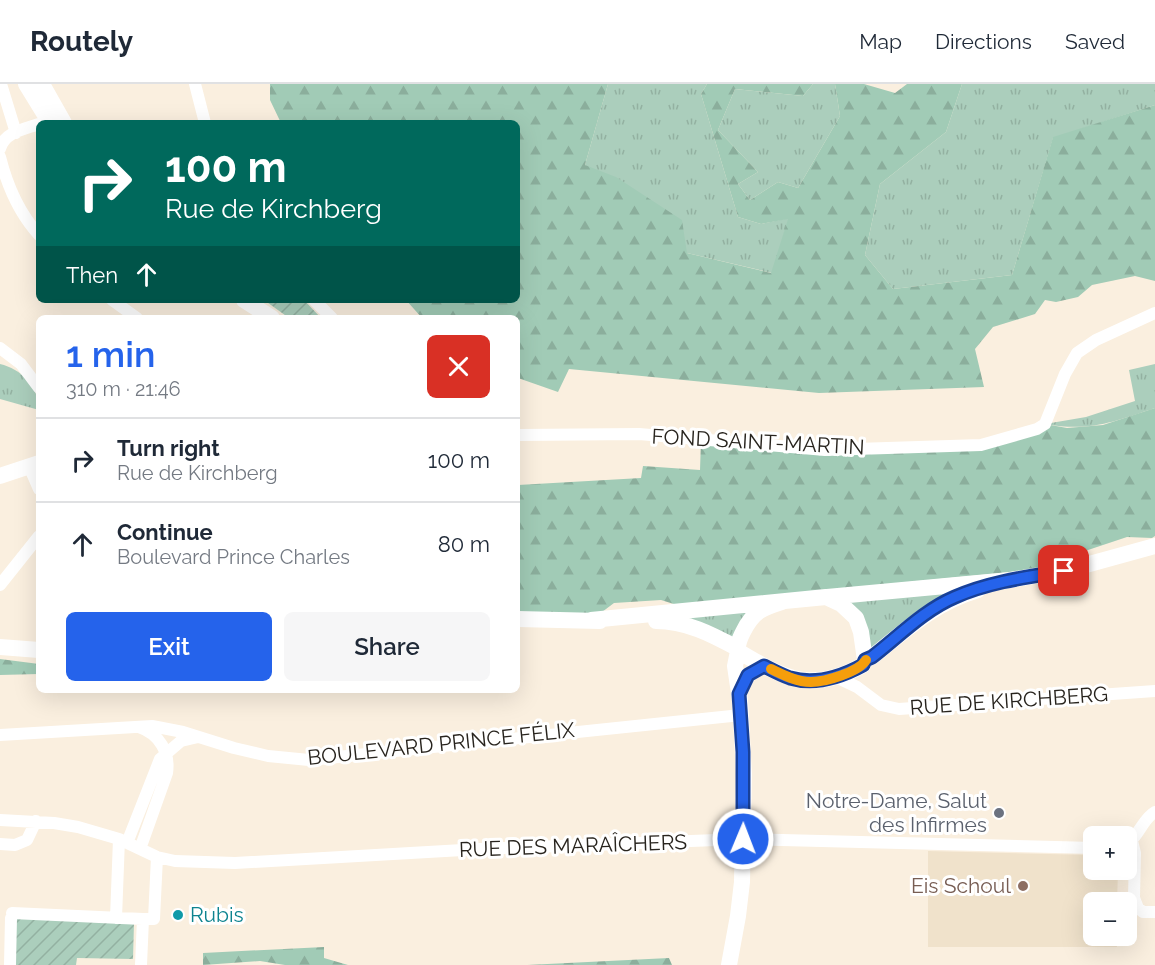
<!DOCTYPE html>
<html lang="en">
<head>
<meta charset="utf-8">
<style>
	body { margin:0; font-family:Raleway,sans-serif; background:#f6f6f7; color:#1f2937; height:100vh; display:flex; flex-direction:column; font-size:22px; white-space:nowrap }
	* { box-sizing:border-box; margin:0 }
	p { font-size:20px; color:#747a83 }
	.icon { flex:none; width:33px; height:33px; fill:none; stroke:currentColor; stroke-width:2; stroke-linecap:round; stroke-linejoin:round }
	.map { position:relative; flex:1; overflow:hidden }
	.details { position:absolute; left:36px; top:231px; width:484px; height:378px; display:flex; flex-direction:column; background:#fff; border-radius:9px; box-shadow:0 6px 24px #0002 }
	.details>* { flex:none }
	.guide { position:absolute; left:36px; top:36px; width:484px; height:183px; border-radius:9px; box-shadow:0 6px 24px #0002; background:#00695c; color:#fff; overflow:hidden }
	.fabs { position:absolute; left:1083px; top:742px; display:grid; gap:12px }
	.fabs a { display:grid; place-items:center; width:54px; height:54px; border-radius:9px; background:#fff; box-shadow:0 6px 24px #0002; font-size:30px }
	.pin { position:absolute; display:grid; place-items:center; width:51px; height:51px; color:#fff; margin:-26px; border-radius:12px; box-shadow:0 3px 9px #0006 }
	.me { position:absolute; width:66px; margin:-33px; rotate:1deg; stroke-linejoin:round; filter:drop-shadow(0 0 4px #0008) }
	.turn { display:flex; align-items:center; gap:21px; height:126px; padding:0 30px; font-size:27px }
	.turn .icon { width:78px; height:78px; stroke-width:2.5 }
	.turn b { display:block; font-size:42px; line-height:51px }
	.then { display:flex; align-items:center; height:57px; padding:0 30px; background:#0003; gap:12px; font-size:22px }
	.round { display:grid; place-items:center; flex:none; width:63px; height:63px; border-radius:9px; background:#f6f6f7 }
	.summary { display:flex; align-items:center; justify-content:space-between; height:102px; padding:0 30px }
	h1 { font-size:36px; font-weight:600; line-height:45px; color:#2563eb }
	.cta { display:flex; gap:12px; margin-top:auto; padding:12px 30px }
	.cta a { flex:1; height:69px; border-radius:9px; background:#2563eb; color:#fff; font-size:24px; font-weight:600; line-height:69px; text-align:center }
	.cta a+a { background:#f6f6f7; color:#1f2937 }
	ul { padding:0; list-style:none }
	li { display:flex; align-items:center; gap:18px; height:84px; padding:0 30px; border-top:2px solid #e0e1e3 }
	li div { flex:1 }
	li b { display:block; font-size:22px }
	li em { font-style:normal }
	header { display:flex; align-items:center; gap:36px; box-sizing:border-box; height:84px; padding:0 30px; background:#fff; border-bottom:2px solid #e0e1e3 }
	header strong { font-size:28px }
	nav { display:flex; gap:33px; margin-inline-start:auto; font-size:21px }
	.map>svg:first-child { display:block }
	.built { fill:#f0e2cb }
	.grass { fill:url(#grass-tufts) }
	.forest { fill:url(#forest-firs) }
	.garden { fill:url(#garden-furrows) }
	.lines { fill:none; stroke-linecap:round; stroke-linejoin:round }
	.street { stroke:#fff; stroke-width:12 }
	.secondary { stroke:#fff; stroke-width:16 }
	.route-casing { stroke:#184099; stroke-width:15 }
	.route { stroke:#2563eb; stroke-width:10 }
	.slow { stroke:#f59e0b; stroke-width:10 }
	.worship-dot { fill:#6b7280; stroke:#fff; stroke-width:2 }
	.education-dot { fill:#8d6e63; stroke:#fff; stroke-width:2 }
	.culture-dot { fill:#0f9aa8; stroke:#fff; stroke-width:2 }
	.labels { text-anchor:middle; stroke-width:6; stroke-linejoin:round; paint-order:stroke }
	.street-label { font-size:21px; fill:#28241e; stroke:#fff }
	.worship-label { font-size:21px; fill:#5b616d; stroke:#fff; text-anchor:end }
	.education-label { font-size:21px; fill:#785e54; stroke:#fff; text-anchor:end }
	.culture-label { font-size:21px; fill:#0d838f; stroke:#fff; text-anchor:start }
</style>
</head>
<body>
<header>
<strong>Routely</strong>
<nav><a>Map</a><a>Directions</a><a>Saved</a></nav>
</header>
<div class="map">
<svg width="1155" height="881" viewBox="0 0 1155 881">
	<defs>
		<pattern id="grass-tufts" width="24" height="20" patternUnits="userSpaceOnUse" patternTransform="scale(1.5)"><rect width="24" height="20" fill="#abcebc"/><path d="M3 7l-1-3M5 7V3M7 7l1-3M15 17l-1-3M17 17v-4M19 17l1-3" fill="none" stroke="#93b1a1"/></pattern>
		<pattern id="forest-firs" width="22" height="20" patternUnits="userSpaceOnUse" patternTransform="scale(1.5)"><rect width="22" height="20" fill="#a1cbb6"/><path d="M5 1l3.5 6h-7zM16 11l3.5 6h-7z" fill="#8bae9c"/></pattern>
		<pattern id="garden-furrows" width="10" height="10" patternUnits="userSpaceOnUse" patternTransform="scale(1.5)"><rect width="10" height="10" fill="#abcebc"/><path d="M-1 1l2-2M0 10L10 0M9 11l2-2" fill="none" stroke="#93b1a1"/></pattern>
	</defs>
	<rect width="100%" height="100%" fill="#faefdf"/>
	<path class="built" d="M928,767L1093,771L1094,786H1118L1117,819H1094V852H1117V863H928Z"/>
	<path class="grass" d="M608,0H707L701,10L738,133L761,140L789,134L772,189L687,169L585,81Z
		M813,0H835L840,32L798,104L778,98L750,116L738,100L758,88L718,46L735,5L803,12Z
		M962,0H1155V21L1053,54L1012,191L893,205L865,171L880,100L946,48Z
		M0,280C21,285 39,302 39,326L0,315Z
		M1155,280V324C1113,338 1090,348 1045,340L1086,333L1135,317L1129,286Z
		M949,509L872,569L848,517Z
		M748,525L734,555L684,532Z"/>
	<path class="forest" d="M270,0H608L585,81L616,93L682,136L687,169L771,189L788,135L761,140L738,133L701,10L707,0H813L803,12L735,5L718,46L758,88L738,100L750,116L778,98L798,104L840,32L835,0H864L895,9L907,0H962L946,48L880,100L865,171L893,205L1012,191L1053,53L1155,21V197L1135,192L1092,201L1078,213L1056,218L1045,216L1035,230L993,243L975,265L984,303L819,309L569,285L558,308L518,294V234H422L406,216H518V39H281L270,16Z
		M1155,324V452L1152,454L1127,453L1079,469L1069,479L1020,487L677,521L661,516L614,519L602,528L518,535V401L641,394L643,382L700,386L701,356L825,366L981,361L1045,340L1067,344L1103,341Z
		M0,575L39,580V590L0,591Z
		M324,863V874L348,881H285L260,877L203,881V869Z
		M669,874L672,881H527Z"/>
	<path class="garden" d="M264,216H304L321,234H289Z
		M15,831L134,839L133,875L77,874L76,881H14Z"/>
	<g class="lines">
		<path class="street" d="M1,0L16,49
			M195,0L205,39
			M0,65C4,48 25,45 39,40
			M0,73C7,101 19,129 39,151
			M112,216L137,234
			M314,216L332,234
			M0,264L21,280L39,304
			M518,351L639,350L825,366L981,361L1037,345L1045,340L1065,290L1077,269L1096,256L1155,229
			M29,382L39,405
			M0,501L39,452
			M836,593L857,603L881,621L899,625L1155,607
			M139,643C160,650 170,669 167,689L140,765
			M0,651L152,642L183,648L234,664L268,672L309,676L741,631
			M0,736L54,739L78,743L119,755L157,773L175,777L235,779L480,765L743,755L1094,764
			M1132,757L1135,769L1134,814L1138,824L1143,828H1155
			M127,759L160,675L181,657L198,653
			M1126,759C1139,754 1142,735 1155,728
			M0,760L15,761L27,756L36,737
			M12,829L143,835L141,881
			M116,834L119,755
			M143,835H154L157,773
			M10,881L11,834"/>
		<path class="secondary" d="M26,0L50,39
			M42,0L64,39
			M244,216L272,234
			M0,392L39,379
			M827,513L1010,496L1064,487L1155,462
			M518,535L600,537
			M591,536L826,513L841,520L856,534L861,548L865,576L863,581C812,610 783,594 738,567C737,560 740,554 743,548C754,526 763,524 785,517
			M656,537C686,537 711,550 737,564
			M0,563L39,566
			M865,576L872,573C907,545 934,519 978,506
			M729,881L738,832L742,798L744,690L740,616L735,582L738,567"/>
	</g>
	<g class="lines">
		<defs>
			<path id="route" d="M743,755V668L739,610L748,591L764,582C772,586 781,591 790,594C814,601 841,593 863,581L865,576L872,573C898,553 924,526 955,513C989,498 1027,493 1064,487"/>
		</defs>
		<use href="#route" class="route-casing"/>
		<use href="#route" class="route"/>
		<path class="slow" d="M771,585C783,591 797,598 811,598C825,598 859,588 866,576"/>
	</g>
	<circle class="worship-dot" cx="999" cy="729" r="6"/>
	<circle class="education-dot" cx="1023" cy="802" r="6"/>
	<circle class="culture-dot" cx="178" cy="831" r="6"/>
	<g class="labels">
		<g class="street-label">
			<text transform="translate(758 358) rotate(3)" y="7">FOND SAINT-MARTIN</text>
			<text transform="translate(1009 617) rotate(-4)" y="7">RUE DE KIRCHBERG</text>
			<text transform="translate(441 660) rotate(-6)" y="7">BOULEVARD PRINCE FÉLIX</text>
			<text transform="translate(573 762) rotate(-2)" y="7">RUE DES MARAÎCHERS</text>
		</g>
		<g class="worship-label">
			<text x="987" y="724">Notre-Dame, Salut<tspan x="987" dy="24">des Infirmes</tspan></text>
		</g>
		<g class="education-label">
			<text x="1011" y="809">Eis Schoul</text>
		</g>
		<g class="culture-label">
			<text x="190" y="838">Rubis</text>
		</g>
	</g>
</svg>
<div class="fabs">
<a>+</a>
<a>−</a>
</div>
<div class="pin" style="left:1064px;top:487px;background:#d93025"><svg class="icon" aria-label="arrive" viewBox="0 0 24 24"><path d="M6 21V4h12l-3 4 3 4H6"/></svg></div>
<svg class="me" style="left:743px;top:755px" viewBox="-20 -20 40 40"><circle r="17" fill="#2563eb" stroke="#fff" stroke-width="3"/><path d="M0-11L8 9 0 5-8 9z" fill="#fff"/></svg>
<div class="guide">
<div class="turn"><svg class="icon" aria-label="right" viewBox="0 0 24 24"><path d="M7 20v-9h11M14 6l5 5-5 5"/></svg><div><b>100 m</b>Rue de Kirchberg</div></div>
<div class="then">Then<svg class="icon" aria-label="ahead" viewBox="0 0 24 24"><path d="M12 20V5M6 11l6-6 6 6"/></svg></div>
</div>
<section class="details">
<div class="summary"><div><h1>1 min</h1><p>310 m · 21:46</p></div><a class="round" style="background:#d93025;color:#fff"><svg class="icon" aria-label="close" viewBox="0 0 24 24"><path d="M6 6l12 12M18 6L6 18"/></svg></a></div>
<ul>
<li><svg class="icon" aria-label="right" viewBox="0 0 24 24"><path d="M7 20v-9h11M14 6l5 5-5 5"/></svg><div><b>Turn right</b><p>Rue de Kirchberg</p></div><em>100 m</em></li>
<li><svg class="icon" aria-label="ahead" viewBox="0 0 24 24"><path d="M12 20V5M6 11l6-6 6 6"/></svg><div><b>Continue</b><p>Boulevard Prince Charles</p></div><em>80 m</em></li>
</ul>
<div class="cta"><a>Exit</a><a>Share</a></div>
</section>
</div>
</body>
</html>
